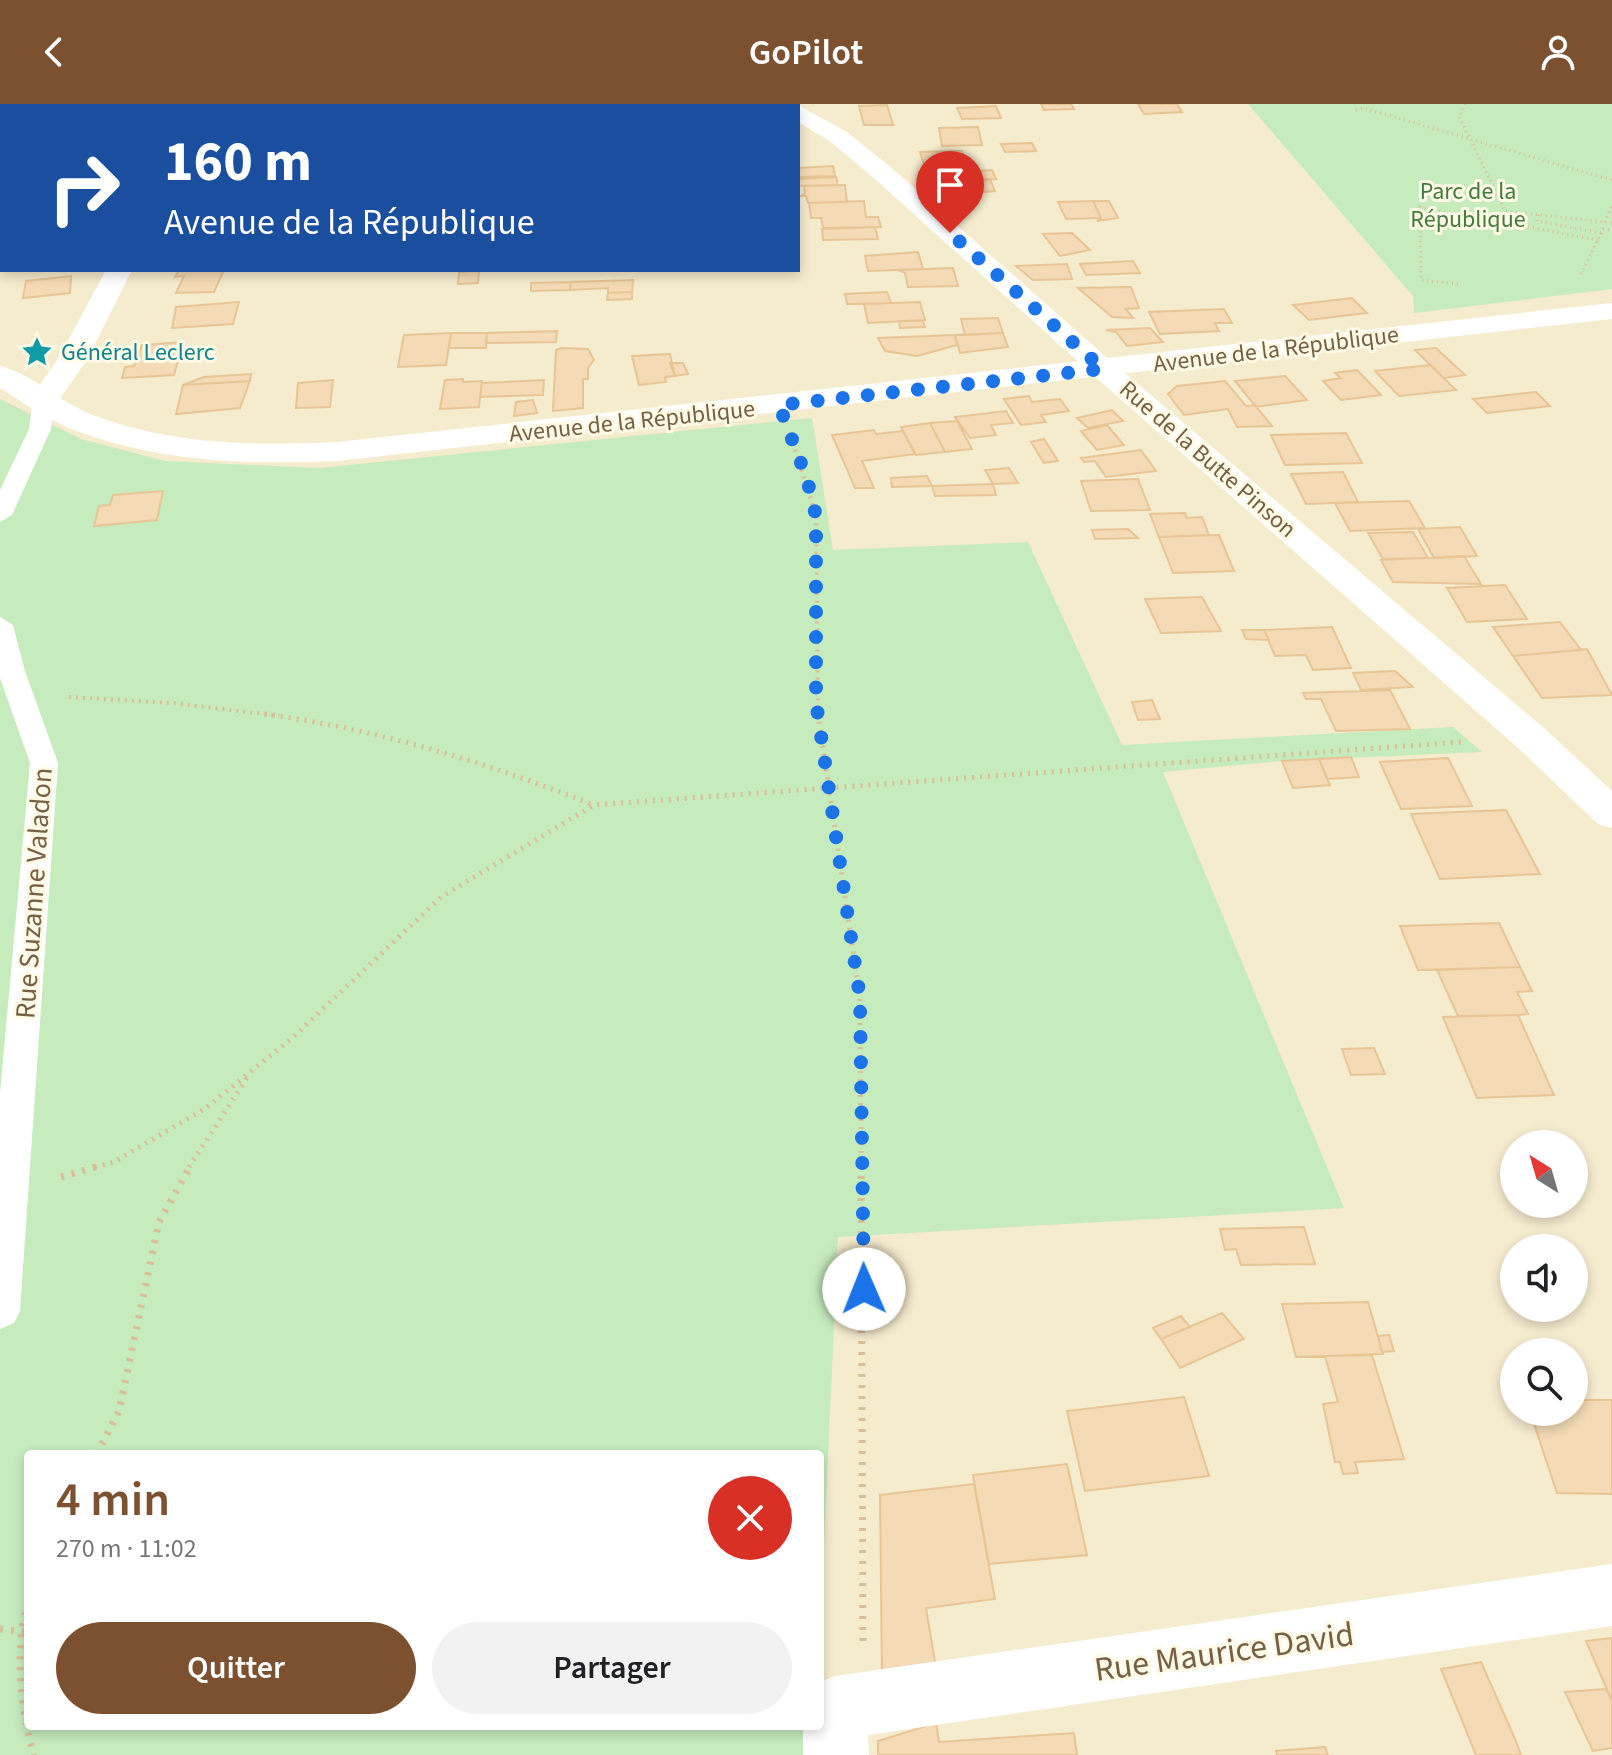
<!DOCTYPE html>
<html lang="fr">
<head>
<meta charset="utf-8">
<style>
	body { margin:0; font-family:"Source Sans 3",sans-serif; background:#f2f2f2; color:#202124; height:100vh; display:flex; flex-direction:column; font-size:30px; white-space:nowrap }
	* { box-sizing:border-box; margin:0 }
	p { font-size:26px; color:#757577 }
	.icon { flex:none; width:44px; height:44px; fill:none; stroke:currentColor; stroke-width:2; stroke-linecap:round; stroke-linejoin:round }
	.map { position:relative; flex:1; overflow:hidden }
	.panel { position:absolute; left:24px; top:1346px; width:800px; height:280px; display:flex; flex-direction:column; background:#fff; border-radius:8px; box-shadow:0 4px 12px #0003 }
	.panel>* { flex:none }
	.top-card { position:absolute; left:0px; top:0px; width:800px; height:168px; box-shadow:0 4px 12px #0003; background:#1a4fa0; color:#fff; overflow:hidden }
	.needle { width:52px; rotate:323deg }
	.tools { position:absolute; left:1500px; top:1026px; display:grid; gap:16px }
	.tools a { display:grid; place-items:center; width:88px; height:88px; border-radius:50%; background:#fff; box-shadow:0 4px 12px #0003; font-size:40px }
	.pin { position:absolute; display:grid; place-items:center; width:68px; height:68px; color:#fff; margin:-82px -34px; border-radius:50% 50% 50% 0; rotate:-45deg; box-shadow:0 0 8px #0007 }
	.pin .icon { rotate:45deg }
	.me { position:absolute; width:88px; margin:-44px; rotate:359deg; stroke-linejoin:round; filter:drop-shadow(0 0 6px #0008) }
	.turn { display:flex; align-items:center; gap:28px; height:168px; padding:0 32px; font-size:36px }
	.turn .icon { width:104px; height:104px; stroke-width:2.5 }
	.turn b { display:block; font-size:56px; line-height:68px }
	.round { display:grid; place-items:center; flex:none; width:84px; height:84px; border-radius:42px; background:#f2f2f2 }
	.overview { display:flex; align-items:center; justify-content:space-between; height:136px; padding:0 32px }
	h1 { font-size:48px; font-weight:600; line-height:60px; color:#7d502f }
	.cta { display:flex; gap:16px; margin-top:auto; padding:16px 32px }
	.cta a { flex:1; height:92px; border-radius:48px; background:#7d502f; color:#fff; font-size:32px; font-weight:600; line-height:92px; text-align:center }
	.cta a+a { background:#f2f2f2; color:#202124 }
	header { display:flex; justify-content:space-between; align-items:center; height:104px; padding:0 32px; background:#7d502f; color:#fff; font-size:36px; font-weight:600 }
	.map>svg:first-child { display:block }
	.residential { fill:#f5ebcd; fill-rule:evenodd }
	.green { fill:#c6ebbd }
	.building { fill:#f4dbb5; stroke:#e8c594; stroke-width:2 }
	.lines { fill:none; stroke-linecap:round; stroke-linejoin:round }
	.path-far3 { stroke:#d9bf98; stroke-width:3; stroke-dasharray:1 4; stroke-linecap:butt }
	.path-far2 { stroke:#d9bf98; stroke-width:4; stroke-dasharray:2 5; stroke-linecap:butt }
	.path-far1 { stroke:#d9bf98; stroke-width:5; stroke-dasharray:2 6; stroke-linecap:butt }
	.path { stroke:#d9bf98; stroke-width:7; stroke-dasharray:3 8; stroke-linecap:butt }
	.lane { fill:#fff; fill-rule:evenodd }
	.street { fill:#fff; fill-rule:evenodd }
	.secondary { fill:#fff; fill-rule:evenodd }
	.route { stroke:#1a73e8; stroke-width:14; stroke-dasharray:0 25.2 }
	.labels { text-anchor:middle; stroke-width:6; stroke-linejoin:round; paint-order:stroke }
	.far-park-label { font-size:24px; fill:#427b3d; stroke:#fffae6 }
	.far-street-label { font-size:24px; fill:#756045; stroke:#fffae6 }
	.far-culture-label { font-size:24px; fill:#0d838f; stroke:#fffae6; text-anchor:start }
	.street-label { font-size:28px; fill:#756045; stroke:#fffae6 }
	.near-street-label { font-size:34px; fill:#756045; stroke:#fffae6 }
</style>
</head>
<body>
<header><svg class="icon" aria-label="back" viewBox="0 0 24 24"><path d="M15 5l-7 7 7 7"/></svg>GoPilot<svg class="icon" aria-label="person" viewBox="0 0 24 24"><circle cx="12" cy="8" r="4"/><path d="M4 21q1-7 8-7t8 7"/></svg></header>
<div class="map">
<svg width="1612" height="1651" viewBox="0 0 1612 1651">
	<rect width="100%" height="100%" fill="#fdf8df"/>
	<path class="residential" d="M0,0H1612V1651H0ZM2,2H798V166H2ZM1514,1040H1574V1100H1514ZM1514,1144H1574V1204H1514ZM1514,1248H1574V1308H1514ZM28,1350H820V1622H28Z"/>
	<path class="green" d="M1248,0H1612V185L1414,209L1413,192Z
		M0,295L81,335L165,357L319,364L812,314L833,446L1028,438L1122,641L1453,623L1482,648L1282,657L1163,668L1344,1104L838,1133L820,1528V1350H28V1622H816L815,1651H0Z"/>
	<path class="building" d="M1041,0H1071L1074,5L1044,6Z
		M1138,0H1177L1182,8L1144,10Z
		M887,1L893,21H864L859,2Z
		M996,2L1001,14L962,15L957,4Z
		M978,23L982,41L942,42L939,24Z
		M1032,39L1036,47L1005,48L1001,40Z
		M962,47L970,67L962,68L963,73L970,76L929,77L920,48Z
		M833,62L835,72L798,73V64Z
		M992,66L996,75L970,76L962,68Z
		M836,73L838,81L798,82V75Z
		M990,75L995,87L942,91L938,77Z
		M845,81L847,98L808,99L806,92H801L805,89L804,82Z
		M864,97L866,113H878L881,123L823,124L821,114H811L809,99Z
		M1093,97L1101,114L1066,115L1058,98Z
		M1093,97H1109L1118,114L1097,117L1101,114Z
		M875,123L878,135L823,136L822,125Z
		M1072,129L1090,146L1060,152L1043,130Z
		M918,148L923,165L868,167L865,152Z
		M1133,157L1140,169L1086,171L1080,160Z
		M1067,160L1072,175L1033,176L1016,162Z
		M953,164L958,182L908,183L905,169L898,166Z
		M179,166H224L214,188L176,189L184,172L175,173Z
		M479,167L478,179L458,180L459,168Z
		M71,172L70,189L23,194L26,177Z
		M633,176L632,188L608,189V184L570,186L571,178Z
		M571,178L570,186L531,187V179Z
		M1131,183L1139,204L1126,205L1133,214L1112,213L1078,184Z
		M632,188V195L607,196L608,189Z
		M887,188L891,199L847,200L845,190Z
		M1352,194L1367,209L1309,216L1293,201Z
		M239,198L233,220L172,224L176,203Z
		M920,198L925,216L868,219L864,200Z
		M1224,205L1232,219H1215L1219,227L1160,230L1149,208Z
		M998,214L1003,229L965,231L961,215Z
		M899,217H923L925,223L900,224Z
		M1150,224L1163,238L1127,242L1116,228L1106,226Z
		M557,227L556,238L486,239L487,229Z
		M451,229H487L486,244H449Z
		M451,229L446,261L398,263L404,231Z
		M1003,229L1008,243L960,249L955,231Z
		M955,231L957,241L917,252L885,247L878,234Z
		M183,238L174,271L122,274L125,263L134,262L137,257L142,241Z
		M561,244L588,245L594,256L588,264V275H583V304L553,307L556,246Z
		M1436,244L1465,271L1444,274L1415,246Z
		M670,250L675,272L665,273L666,278L639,281L632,252Z
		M670,259H683L688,270L675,272Z
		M1430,261L1456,286L1399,292L1375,267Z
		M1357,266L1381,291L1341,296L1323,277L1341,274L1335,269Z
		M251,270L250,277L183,281L204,273Z
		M1285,272L1307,296L1256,303L1235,277Z
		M463,275V278L482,277L479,303L440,305L445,276Z
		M333,276L330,303L296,304L298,279Z
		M544,276L543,291L480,293L482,279Z
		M250,277L240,304L176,310L183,281Z
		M1225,277L1246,302L1255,301L1272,322L1237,323L1228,305L1184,311L1168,290L1177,282Z
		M1536,288L1550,302L1487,309L1473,295Z
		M1029,292L1032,298L1060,295L1069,307L1041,311L1046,318L1021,321L1004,295Z
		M533,296L537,309L514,312L516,298Z
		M1112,306L1123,317L1088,324L1077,314Z
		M1006,307L1013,319L991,321L996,331L970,334L955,313Z
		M957,317L972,345L945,348L930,319Z
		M930,319L945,348L916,351L901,323Z
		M1107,321L1124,341L1097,346L1081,327Z
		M874,326L876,330L903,327L915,350L862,357L874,384H855L832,331Z
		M1346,329L1362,359L1285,361L1271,331Z
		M1044,335L1058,357L1044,359L1031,338Z
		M1141,346L1156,367L1106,373L1095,357L1084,358L1081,354Z
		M1009,364L1018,379L993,380L985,366Z
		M1343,368L1358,398L1306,400L1291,370Z
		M927,372L932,382L892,383L891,374Z
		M1138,375L1150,406L1091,407L1081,377Z
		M993,380L996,391L935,392L932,382Z
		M163,387L157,416L94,422L99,402L110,401L113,391Z
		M1409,397L1425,424L1350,427L1335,399Z
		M1185,409L1187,414L1202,413L1209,431L1159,433L1150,410Z
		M1460,423L1477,452L1434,454L1418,425Z
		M1128,425L1138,434L1095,435L1092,426Z
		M1413,428L1428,454L1383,455L1368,429Z
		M1219,431L1234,467L1173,469L1159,433Z
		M1464,452L1481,480L1393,478L1381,456Z
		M1505,481L1527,515L1467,518L1447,484Z
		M1202,493L1221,527L1161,529L1145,495Z
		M1560,518L1581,546L1513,552L1493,523Z
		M1332,523L1351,564L1313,566L1306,551L1275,552L1264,526Z
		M1242,526H1264L1269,536L1246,535Z
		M1587,545L1612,591L1542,594L1513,552Z
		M1395,567L1413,583L1361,586L1353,569Z
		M1390,586L1410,625L1336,627L1321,595H1306L1303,589Z
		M1152,596L1160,615L1138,616L1132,598Z
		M1351,653L1359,673L1327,675L1319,655Z
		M1448,654L1472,702L1401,705L1380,658Z
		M1319,655L1330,681L1293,684L1282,657Z
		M1506,706L1540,770L1440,775L1411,710Z
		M1499,819L1520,863L1418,866L1400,822Z
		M1520,863L1532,887L1517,888L1528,910L1518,911L1458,912L1437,866Z
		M1518,911L1554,991L1477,994L1443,913Z
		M1374,944L1385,970L1351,971L1342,945Z
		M1304,1123L1315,1160L1241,1161L1236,1145L1225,1146L1220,1125Z
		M1368,1198L1383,1250L1296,1253L1282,1200Z
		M1222,1209L1244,1235L1180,1264L1161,1235Z
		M1181,1212L1190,1223L1161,1235L1153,1224Z
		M1389,1231L1394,1247L1382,1248L1378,1232Z
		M1372,1251L1404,1355L1355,1358L1358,1369L1343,1370L1340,1358H1335L1323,1300L1338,1298L1325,1252Z
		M1184,1293L1209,1372L1085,1387L1067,1307Z
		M1574,1296H1612V1390L1557,1389L1530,1308H1574Z
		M1067,1360L1087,1451L989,1460L973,1371Z
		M974,1380L995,1495L926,1504L935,1558L882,1572L880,1391Z
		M1612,1534V1597L1586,1537Z
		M1481,1558L1515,1635L1521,1651H1476L1441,1565Z
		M1606,1585L1612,1597V1644L1593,1647L1565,1588Z
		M936,1619L939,1638L1074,1629L1077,1651H878V1637Z
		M1325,1643L1328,1651H1277L1276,1647Z"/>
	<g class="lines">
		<path class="path-far3" d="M1465,0L1459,12L1505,107L1612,119
			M1356,6L1363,4L1612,76
			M1538,111L1537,117L1601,129
			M1605,118L1612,100
			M1581,170L1603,125L1612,126
			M1458,180L1421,176L1420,103L1598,136"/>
		<path class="path-far2" d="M793,339L816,412L818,612
			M69,593L173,599L279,612"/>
		<path class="path-far1" d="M265,610C379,626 486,658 593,701
			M818,610L860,894L861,1063
			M95,1063L114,1058L206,1004L291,935L441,793L594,701L1461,638
			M189,1063L247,974"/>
		<path class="path" d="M861,1061L863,1538
			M61,1073L103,1061
			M97,1350L119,1307L159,1118L191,1061
			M28,1498C14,1544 20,1605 34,1651
			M0,1525L28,1528"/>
		<path class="lane" d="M44,289L55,296L51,325L12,411L0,418V386L29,325L33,296Z
			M0,513L13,521L25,567L58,659L20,1207L14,1219L0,1225V989L30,659L0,574Z"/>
		<path class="street" d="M73,0H95L96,2H74Z
			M798,1L847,28L894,66L1113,259L1544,624L1612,687V724L1598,720L1516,642L1093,271L876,76L831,38L798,18V2H795Z
			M106,166H132L87,256L55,302H33L29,296L58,255Z
			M1612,1460V1522L868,1631L869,1651H803V1622H820V1578L835,1572Z"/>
		<path class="secondary" d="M1612,199V215L337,357C246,361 155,358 69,324C45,314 22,298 0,284V262C33,270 60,299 93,311C172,341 254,342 337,338Z"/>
	</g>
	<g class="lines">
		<path class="route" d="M864,1185L860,894L816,598V412L807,375L779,301L1103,265L950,129"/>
	</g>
	<defs>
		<symbol id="sight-bare" viewBox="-9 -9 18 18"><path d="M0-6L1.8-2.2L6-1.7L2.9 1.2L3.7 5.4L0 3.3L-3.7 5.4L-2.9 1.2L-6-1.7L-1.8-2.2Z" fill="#0f9aa8" stroke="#fffae6" stroke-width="2.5" paint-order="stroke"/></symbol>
	</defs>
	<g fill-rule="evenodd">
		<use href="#sight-bare" x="15" y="226" width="44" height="44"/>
	</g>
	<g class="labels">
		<g class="far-park-label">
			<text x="1468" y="95">Parc de la<tspan x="1468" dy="28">République</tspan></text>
		</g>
		<g class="far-street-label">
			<text transform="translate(1276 245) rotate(-7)" y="8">Avenue de la République</text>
			<text transform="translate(632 317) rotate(-6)" y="8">Avenue de la République</text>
			<text transform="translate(1208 355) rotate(41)" y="8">Rue de la Butte Pinson</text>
		</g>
		<g class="far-culture-label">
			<text x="61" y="256">Général Leclerc</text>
		</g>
		<g class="street-label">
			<text transform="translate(33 789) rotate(-86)" y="10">Rue Suzanne Valadon</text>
		</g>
		<g class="near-street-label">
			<text transform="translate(1224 1547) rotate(-8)" y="12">Rue Maurice David</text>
		</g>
	</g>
</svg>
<div class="tools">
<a><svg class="needle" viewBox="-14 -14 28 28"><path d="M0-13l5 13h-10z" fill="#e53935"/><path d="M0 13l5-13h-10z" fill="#757577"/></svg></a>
<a><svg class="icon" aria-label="sound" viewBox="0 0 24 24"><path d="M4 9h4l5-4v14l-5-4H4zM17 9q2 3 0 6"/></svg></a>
<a><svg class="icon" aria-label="search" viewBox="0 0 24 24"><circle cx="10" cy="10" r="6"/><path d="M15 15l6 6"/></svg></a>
</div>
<div class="pin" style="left:950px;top:129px;background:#d93025"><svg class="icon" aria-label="arrive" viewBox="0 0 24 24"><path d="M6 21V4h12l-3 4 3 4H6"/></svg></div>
<svg class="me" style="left:864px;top:1185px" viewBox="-20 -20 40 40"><circle r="19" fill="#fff"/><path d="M0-13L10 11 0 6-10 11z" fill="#1a73e8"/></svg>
<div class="top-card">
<div class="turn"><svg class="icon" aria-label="right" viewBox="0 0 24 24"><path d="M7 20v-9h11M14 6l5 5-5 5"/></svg><div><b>160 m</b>Avenue de la République</div></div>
</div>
<section class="panel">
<div class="overview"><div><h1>4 min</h1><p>270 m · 11:02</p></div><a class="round" style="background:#d93025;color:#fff"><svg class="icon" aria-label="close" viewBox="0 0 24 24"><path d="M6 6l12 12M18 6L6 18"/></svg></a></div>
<div class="cta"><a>Quitter</a><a>Partager</a></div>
</section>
</div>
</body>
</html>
